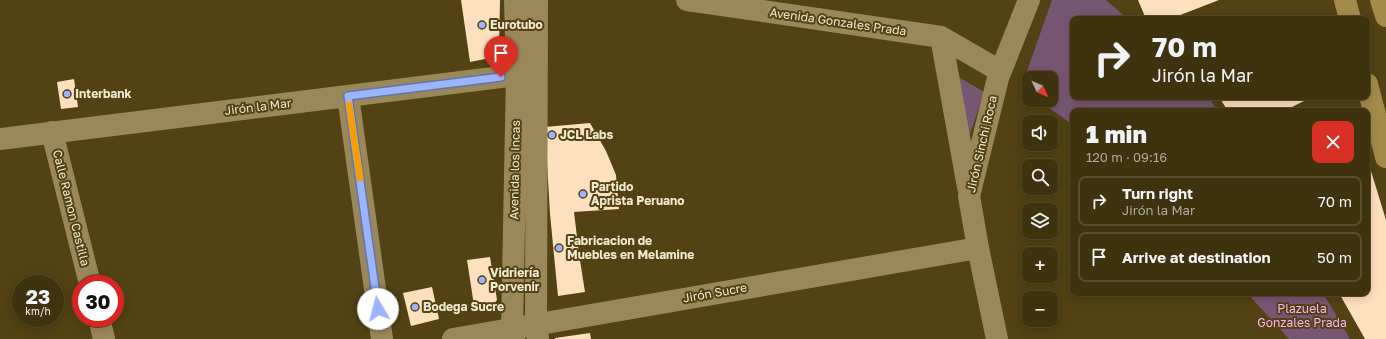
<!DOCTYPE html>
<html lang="en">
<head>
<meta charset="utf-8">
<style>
	body { margin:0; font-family:"Golos Text",sans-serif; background:#453a18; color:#f1f3f6; height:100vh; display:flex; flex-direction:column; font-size:15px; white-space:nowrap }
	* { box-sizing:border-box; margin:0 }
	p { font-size:13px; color:#adaa9e }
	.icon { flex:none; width:22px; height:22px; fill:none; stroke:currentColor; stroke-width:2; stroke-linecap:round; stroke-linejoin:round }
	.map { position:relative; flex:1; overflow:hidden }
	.panel { position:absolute; left:1070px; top:108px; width:300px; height:188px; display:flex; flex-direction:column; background:#3e320f; border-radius:8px; box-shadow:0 2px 10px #0003,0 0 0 1px #574d2f }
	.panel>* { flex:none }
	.hud { position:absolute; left:1070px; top:16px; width:300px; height:84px; border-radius:8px; box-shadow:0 2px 10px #0003,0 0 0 1px #574d2f; background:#3e320f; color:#f1f3f6; overflow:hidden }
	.needle { width:26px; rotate:134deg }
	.buttons { position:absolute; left:1022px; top:71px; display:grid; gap:8px }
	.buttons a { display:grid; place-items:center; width:36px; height:36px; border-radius:8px; background:#3e320f; box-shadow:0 2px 10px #0003,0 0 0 1px #574d2f; font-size:20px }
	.speed { position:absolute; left:12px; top:275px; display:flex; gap:8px; font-size:20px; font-weight:700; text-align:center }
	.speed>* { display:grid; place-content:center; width:52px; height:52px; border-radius:50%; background:#3e320f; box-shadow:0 2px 10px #0003,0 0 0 1px #574d2f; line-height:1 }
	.speed small { font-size:10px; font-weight:400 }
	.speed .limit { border:6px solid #d22; background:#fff; color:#111 }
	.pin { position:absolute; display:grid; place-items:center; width:34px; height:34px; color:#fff; margin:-41px -17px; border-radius:50% 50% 50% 0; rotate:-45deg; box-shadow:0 0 4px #0007 }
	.pin .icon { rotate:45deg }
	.me { position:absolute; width:44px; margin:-22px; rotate:352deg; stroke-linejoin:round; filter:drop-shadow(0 0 3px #0008) }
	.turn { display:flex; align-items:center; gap:14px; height:84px; padding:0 16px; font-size:18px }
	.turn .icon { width:52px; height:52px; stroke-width:2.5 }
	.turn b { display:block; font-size:28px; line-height:34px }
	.round { display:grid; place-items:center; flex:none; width:42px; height:42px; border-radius:8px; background:#453a18 }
	.overview { display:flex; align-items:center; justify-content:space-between; height:68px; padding:0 16px }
	h1 { font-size:24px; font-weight:800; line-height:30px }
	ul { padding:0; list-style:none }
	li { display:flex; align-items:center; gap:12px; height:50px; margin:0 8px 6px; padding:0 8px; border:2px solid #574d2f; border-radius:8px }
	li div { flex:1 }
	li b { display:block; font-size:15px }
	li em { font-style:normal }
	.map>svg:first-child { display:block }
	.green { fill:#775674 }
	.building { fill:#fee0be }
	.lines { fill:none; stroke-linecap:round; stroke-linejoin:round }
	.minor { stroke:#9a885a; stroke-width:22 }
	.tertiary { stroke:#9a885a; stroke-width:22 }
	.primary { stroke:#a38b49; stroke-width:22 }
	.route-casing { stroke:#6575a4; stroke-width:10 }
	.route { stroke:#9cb4fd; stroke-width:7 }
	.slow { stroke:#f59e0b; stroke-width:7 }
	.poi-dot { fill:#9cb4fd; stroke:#524214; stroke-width:1.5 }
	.labels { text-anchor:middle; stroke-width:4; stroke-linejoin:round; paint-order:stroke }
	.street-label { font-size:12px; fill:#f2e9d1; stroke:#524214 }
	.poi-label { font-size:12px; font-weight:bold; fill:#f2e9d1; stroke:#524214; text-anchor:start }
	.park-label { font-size:12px; fill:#fcb2f5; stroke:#524214 }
</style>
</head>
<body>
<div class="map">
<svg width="1386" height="339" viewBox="0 0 1386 339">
	<rect width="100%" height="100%" fill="#524214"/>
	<path class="green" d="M1052,0H1106L1128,19H1073V97H1209L1217,111H1073V125L1038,100H1051V78H1029V94L1021,88Z
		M957,76L984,92L968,140Z
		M1247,293H1323L1350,339H1289Z"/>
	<path class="building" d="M461,0H500L499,50L490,58L470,62Z
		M1138,0H1219L1170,19H1146Z
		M74,79L78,107L61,109L57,82Z
		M1219,97H1312L1284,111H1228Z
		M590,123L606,151L616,175L619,209L574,212L579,254L585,292L558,296L550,214L545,127Z
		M1367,158L1386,220V339H1365L1339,293H1367Z
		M490,257L497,300L489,310L475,312L467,260Z
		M432,287L439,319L411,326L403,293Z
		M590,333L591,339H555V338Z"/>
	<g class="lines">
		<path class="minor" d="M687,0L941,37L1000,71
			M941,37L968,187
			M348,96L382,339
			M52,132L90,284
			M0,139L517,75
			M99,318L104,339
			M453,339L978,248
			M997,339L978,248L969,196L998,78L1029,0"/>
		<path class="tertiary" d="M537,0L536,324L538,339
			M514,339L512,329L517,75L515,0"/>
		<path class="primary" d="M1345,0L1350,19
			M1381,0L1386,16
			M1367,84L1386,157"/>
	</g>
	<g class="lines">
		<defs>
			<path id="route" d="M378,309L348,96L501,77"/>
		</defs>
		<use href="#route" class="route-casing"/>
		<use href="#route" class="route"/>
		<path class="slow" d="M349,105L360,178"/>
	</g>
	<g class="poi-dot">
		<circle cx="482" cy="25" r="4"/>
		<circle cx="67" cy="94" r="4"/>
		<circle cx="552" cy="135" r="4"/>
		<circle cx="583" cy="194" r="4"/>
		<circle cx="559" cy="248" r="4"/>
		<circle cx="482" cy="280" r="4"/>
		<circle cx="415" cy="307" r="4"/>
	</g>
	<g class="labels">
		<g class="street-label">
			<text transform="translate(838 22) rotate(8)" y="4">Avenida Gonzales Prada</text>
			<text transform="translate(258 107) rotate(-7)" y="4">Jirón la Mar</text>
			<text transform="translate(982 144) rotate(-77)" y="4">Jirón Sinchi Roca</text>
			<text transform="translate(515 170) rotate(-89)" y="4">Avenida los Incas</text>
			<text transform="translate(71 208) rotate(76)" y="4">Calle Ramon Castilla</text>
			<text transform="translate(715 293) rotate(-10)" y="4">Jirón Sucre</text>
		</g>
		<g class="poi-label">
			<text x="490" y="29">Eurotubo</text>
			<text x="75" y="98">Interbank</text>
			<text x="560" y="139">JCL Labs</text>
			<text x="591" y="191">Partido<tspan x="591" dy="14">Aprista Peruano</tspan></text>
			<text x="567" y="245">Fabricacion de<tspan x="567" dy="14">Muebles en Melamine</tspan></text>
			<text x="490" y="277">Vidriería<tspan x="490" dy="14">Porvenir</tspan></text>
			<text x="423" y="311">Bodega Sucre</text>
		</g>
		<g class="park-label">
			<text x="1302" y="313">Plazuela<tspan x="1302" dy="14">Gonzales Prada</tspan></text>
		</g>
	</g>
</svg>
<div class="buttons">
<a><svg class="needle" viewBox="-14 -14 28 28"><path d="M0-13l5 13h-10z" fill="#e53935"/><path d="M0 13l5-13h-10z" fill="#adaa9e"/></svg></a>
<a><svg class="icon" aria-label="sound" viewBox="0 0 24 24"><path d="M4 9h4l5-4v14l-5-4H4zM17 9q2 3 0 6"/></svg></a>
<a><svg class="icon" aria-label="search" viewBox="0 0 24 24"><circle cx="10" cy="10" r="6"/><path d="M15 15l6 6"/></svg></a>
<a><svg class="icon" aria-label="layers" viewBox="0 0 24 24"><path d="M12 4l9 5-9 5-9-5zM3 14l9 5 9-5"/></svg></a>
<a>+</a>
<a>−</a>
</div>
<div class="speed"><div>23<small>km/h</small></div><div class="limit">30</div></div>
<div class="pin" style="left:501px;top:77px;background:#d93025"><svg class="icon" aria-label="arrive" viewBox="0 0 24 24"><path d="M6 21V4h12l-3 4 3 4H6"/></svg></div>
<svg class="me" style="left:378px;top:309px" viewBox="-20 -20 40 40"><circle r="19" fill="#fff"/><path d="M0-13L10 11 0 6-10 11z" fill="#9cb4fd"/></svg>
<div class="hud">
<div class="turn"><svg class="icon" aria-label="right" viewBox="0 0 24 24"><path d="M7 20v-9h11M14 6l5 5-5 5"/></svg><div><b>70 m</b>Jirón la Mar</div></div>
</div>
<section class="panel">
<div class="overview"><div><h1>1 min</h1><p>120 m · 09:16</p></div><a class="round" style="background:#d93025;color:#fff"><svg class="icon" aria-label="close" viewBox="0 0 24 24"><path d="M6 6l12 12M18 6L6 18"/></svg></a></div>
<ul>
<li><svg class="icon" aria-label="right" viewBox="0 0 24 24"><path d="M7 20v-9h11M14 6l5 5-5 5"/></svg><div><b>Turn right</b><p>Jirón la Mar</p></div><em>70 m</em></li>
<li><svg class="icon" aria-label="arrive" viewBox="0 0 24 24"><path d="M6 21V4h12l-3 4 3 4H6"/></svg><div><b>Arrive at destination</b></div><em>50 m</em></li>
</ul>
</section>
</div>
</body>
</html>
